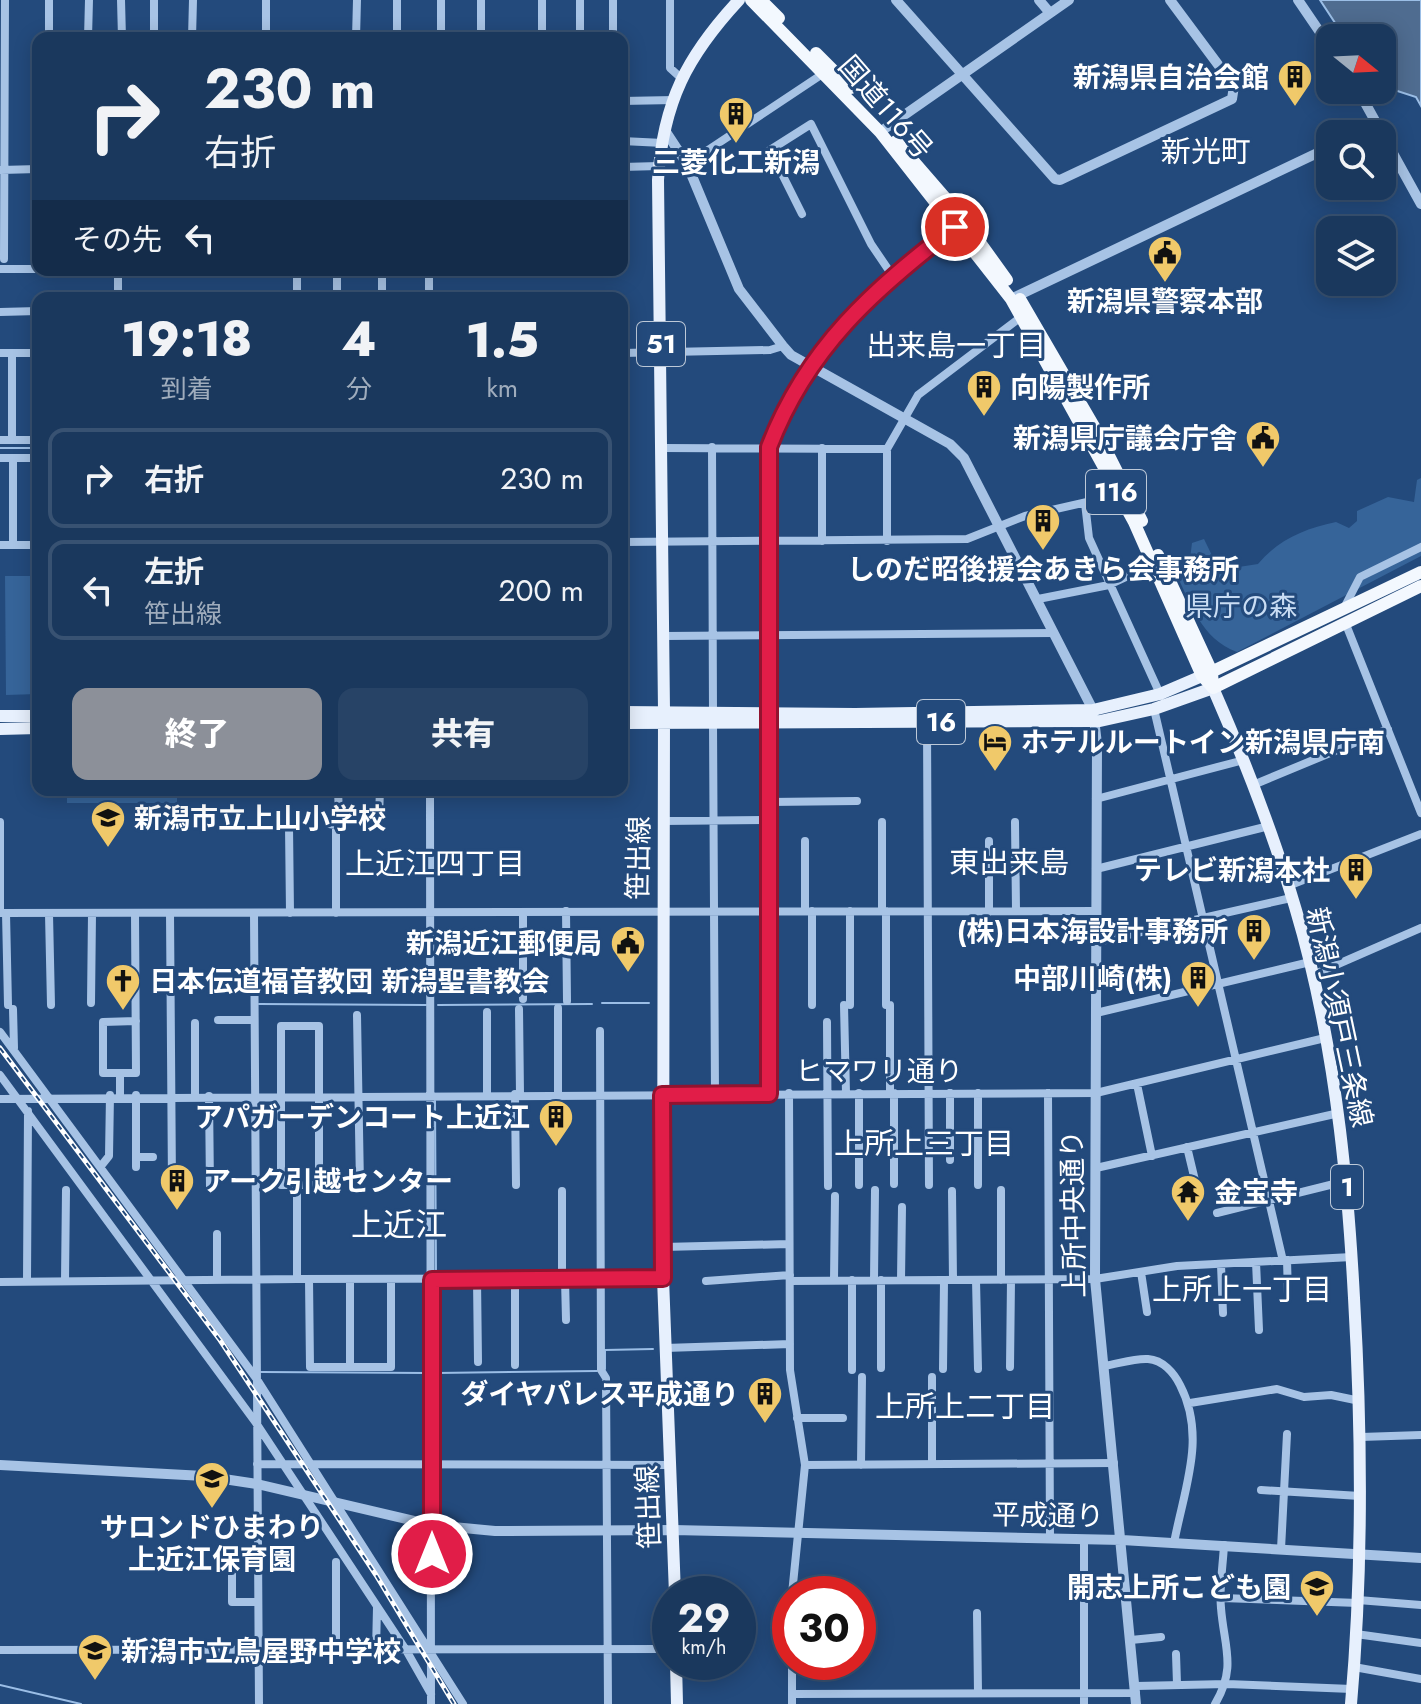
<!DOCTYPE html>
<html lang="ja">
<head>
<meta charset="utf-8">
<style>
	body { margin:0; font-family:Jost,"Noto Sans JP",sans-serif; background:#274366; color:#f1f3f6; height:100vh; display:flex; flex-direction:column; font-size:30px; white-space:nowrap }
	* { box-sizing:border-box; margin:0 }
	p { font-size:26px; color:#9facbc }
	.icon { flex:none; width:44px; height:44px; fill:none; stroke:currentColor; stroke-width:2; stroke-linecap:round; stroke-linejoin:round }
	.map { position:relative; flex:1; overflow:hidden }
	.sheet { position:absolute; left:32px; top:292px; width:596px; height:504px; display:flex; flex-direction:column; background:#1a385d; border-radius:16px; box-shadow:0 4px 20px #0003,0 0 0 2px #385272 }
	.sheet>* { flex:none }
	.hud { position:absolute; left:32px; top:32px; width:596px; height:244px; border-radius:16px; box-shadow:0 4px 20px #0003,0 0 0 2px #385272; background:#1a385d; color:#f1f3f6; overflow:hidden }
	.needle { width:52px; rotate:108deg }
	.fabs { position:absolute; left:1316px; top:24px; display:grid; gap:16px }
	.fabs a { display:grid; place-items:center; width:80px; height:80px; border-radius:16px; background:#1a385d; box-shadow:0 4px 20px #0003,0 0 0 2px #385272; font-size:40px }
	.speed { position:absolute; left:652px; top:1576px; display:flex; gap:16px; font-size:40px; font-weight:700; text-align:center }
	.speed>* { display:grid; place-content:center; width:104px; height:104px; border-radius:50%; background:#1a385d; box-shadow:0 4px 20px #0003,0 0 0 2px #385272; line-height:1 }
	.speed small { font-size:20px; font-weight:400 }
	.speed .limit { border:12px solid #d22; background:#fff; color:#111 }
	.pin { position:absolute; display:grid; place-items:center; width:68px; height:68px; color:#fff; margin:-34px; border:4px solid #fff; border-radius:50%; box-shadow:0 2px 8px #0007 }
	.me { position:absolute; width:88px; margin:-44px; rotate:0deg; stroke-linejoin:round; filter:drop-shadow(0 0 6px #0008) }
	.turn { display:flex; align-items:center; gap:28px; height:168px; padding:0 40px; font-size:36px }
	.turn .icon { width:104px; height:104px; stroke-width:2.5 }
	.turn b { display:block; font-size:56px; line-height:68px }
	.then { display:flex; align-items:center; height:76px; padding:0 40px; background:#0003; gap:16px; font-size:30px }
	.eta { display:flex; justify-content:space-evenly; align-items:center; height:136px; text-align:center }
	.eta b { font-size:48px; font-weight:800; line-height:56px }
	.button { display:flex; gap:16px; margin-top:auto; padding:16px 40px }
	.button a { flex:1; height:92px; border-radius:16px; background:#8c9099; color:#fff; font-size:32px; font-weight:800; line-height:92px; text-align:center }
	.button a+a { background:#274366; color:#f1f3f6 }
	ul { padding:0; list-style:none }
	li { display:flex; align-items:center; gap:24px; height:100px; margin:0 16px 12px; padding:0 24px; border:4px solid #385272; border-radius:16px }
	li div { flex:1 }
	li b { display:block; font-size:30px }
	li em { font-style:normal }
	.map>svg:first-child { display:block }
	.green { fill:#366499 }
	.water { fill:#4f6c90; stroke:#9bbee6; stroke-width:2 }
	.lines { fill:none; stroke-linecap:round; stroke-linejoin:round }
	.stream { stroke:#9bbee6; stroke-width:2 }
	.minor { stroke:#a7c3e5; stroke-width:8 }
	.tertiary { stroke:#a7c3e5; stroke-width:10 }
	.primary { stroke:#e7f0fd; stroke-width:12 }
	.trunk { stroke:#f3f8fe; stroke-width:12 }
	.rail-casing { stroke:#fff; stroke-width:5 }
	.rail { stroke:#234a7c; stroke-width:2; stroke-dasharray:6; stroke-linecap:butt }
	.route-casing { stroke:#92132f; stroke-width:20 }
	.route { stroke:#e11d48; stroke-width:14 }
	.labels { text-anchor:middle; stroke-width:6; stroke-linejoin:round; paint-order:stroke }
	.shield { fill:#234a7c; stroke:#bdc9d8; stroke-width:2 }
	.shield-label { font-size:26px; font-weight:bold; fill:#fff }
	.poi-label { font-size:28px; font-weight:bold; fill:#fff; stroke:#234a7c; text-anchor:end }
	.street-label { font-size:28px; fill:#fff; stroke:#234a7c }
	.park-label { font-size:28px; fill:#caddf4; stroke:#234a7c }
	.neighbourhood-label { font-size:30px; fill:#fff; stroke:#234a7c }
	.quarter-label { font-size:32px; fill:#fff; stroke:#234a7c }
</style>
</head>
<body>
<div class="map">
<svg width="1421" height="1704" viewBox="0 0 1421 1704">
	<rect width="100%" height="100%" fill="#234a7c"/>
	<path class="green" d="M1421,478V556L1237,652C1201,639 1190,602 1174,569L1190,559L1192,543L1204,539L1219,570L1258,564C1279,539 1304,529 1336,522L1349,528L1357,521V511L1388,497L1414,502L1417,480Z
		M5,576H38V694L6,695Z
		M67,790H177V803H67Z"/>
	<path class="water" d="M1320,0H1421V106L1416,97L1382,86V38H1345Z"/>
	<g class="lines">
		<path class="stream" d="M0,448H38
			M602,1003H649
			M259,1004L426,1005
			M438,1005L592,1004
			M435,1101L436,1274
			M436,1284L437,1302
			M437,1318V1309
			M437,1325L438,1331
			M437,1343V1337
			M437,1349V1354
			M436,1362L437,1373L597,1371
			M605,1369V1350L653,1349
			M261,1372L427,1373
			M0,1685L81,1704"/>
		<path class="minor" d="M49,0V38
			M121,0L122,38
			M154,0V38
			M266,0V38
			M441,0V38
			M580,0V38
			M613,0V38
			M670,0V68L681,78
			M88,38L89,0
			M192,38L193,0
			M356,38L357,0
			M397,38V0
			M481,38V0
			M542,38V0
			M622,101L674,100
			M622,141L663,143
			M687,164L824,73
			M622,167L659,166
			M1,170L38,169
			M802,214L770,150L811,124L871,244L892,275
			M4,259L5,0
			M0,269H38
			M118,270V298
			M297,270V298
			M337,270V298
			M429,270V298
			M382,298V270
			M0,312L38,311
			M0,353H38
			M12,353V440
			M622,353L770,350L783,346
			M0,440H38
			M712,447L713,712
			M662,448L887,449L918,395L1021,317
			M0,458H38
			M13,458V545
			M1085,503L1089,538L1160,694
			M822,541V448
			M887,541V449
			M622,542L967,539L1025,516L1118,495
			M0,545H38
			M1038,599L1109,585L1154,564
			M1344,608L1360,577L1421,547
			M1345,622L1421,813
			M664,636L1054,633
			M1154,709L1283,1261
			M927,722L929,1185
			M713,723L715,1095
			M1253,785L1388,729
			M323,790V792
			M338,790L339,815L379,816L380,790
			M430,790L431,1704
			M1096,799L1244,760
			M769,802L857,801
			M662,821L769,820
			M0,822V913
			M882,822V911
			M1015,822L1016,911
			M329,824L336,825V913
			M289,826L290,913
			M1096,869L1269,826
			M1288,886L1421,834
			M566,911L567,1001
			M805,911V841
			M812,911V1005
			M850,911V1005
			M989,912V841
			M0,913L1096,911
			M6,913L8,1005
			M135,913L136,1073H103V1022L136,1021
			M170,913L172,1185
			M254,913L259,1704
			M49,914L51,1005
			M1097,942L1291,898
			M1313,975L1421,928
			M523,999V912
			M91,1003L92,914
			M844,1005L846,1093
			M886,1005V911
			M890,1005V1093
			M558,1008V1094
			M13,1009L14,1048
			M519,1009L520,1094
			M1096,1013L1310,962
			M357,1015L360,1185
			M218,1020H253
			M827,1022L828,1186
			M281,1026H319V1185H281Z
			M600,1031L601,1370L606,1378L608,1704
			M0,1032L256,1378L463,1704
			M0,1075L256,1423L406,1650L431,1694
			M1137,1084L1152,1156
			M789,1093L790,1370L805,1465L792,1594
			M859,1093V1185
			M894,1093V1184
			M1048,1093L1050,1539
			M487,1094V1012
			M515,1094L516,1185
			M769,1094V447C807,348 873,290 955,227
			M120,1095V1073
			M195,1095V1023
			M209,1096L210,1188
			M0,1099L1096,1093L1325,1038
			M1187,1147L1198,1193
			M136,1157H153
			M950,1160V1093
			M101,1166L109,1156L110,1095
			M136,1167V1095
			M1096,1168L1339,1113
			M978,1185V1093
			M562,1191V1279
			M952,1191L953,1280
			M1217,1213L1346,1181
			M217,1234V1280
			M663,1247L789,1244
			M1287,1260L1288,1295
			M1256,1262L1259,1330
			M1221,1265L1223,1313
			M1141,1272L1147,1312
			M297,1279L663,1278
			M309,1279L310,1367H350
			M477,1279L478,1362
			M515,1279V1365
			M565,1279L566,1320
			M350,1280V1367H391V1280
			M834,1280L835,1196
			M852,1280V1370
			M874,1280L875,1190
			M881,1280V1368
			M901,1280L902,1207
			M976,1280L978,1369
			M1001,1280V1190
			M27,1281L28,1111
			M65,1281L66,1190
			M706,1281L790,1275
			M790,1281L1095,1279L1177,1266L1352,1257
			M0,1282L297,1279V1185
			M665,1348L790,1344
			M1104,1366C1118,1364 1134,1358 1148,1359C1163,1360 1174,1373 1180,1385C1207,1437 1184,1489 1174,1543
			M1010,1367L1011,1280
			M943,1369L944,1281
			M932,1377V1464
			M1190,1403L1277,1389L1304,1397L1331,1395L1360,1401
			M797,1418H843
			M1361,1437L1421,1435
			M257,1464L670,1465
			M805,1465L1114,1463
			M861,1465L862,1377
			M1261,1490L1360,1496
			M1281,1549L1287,1434
			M336,1562V1651
			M232,1574V1602H258
			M1222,1598L1358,1603
			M1358,1600L1421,1605
			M977,1613L978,1693
			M1356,1634L1421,1643
			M1131,1640L1161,1637
			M0,1650L670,1649
			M376,1651L377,1607
			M1176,1654L1177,1684
			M792,1662V1704
			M1354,1667L1421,1679
			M1136,1686L1227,1684L1352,1689
			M792,1694L1136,1693
			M1084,1704V1539
			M1215,1704C1237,1667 1224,1647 1221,1608C1219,1588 1223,1565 1224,1545"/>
		<path class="tertiary" d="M896,0L1055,179L1060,180L1232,99L1234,86L1170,0
			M1039,0L1050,13
			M1298,0L1330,47
			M1358,90L1421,204
			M666,132L687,164L739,289L783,346L791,355L950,444L964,458L1093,710L1097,744L1095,1279L1136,1704
			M880,132L1069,0
			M1357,134L1377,124
			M1013,298L1330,147
			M0,1465L204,1476L257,1484L432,1525L495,1531L673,1530L1122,1540L1421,1558"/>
		<path class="primary" d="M622,712L855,714L1093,710L1160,694L1202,676
			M0,716H38
			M622,723L1100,721L1154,709L1213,688C1252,777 1287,868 1310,962C1337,1073 1348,1185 1354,1298C1362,1434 1363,1569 1351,1704
			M0,729L38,728
			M675,1594L663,1278L664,711L658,180C663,102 687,56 739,0
			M676,1662L677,1704"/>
		<path class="trunk" d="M751,0L880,132L1011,299L1134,522L1202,676L1213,688
			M761,0L779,18
			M816,53L851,88
			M896,141L961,216L1007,280
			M1020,299L1095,428L1142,521
			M1158,555L1212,672L1213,688
			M1207,674L1421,572
			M1213,688L1421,586"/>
		<defs>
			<path id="rail" d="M0,1048L220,1340L376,1575L454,1704"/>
		</defs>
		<use href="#rail" class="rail-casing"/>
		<use href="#rail" class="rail"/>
	</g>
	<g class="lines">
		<defs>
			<path id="route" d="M432,1554V1280L663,1278L662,1095L769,1094V447C807,348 873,290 955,227"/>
		</defs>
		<use href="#route" class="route-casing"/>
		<use href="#route" class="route"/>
	</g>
	<defs>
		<symbol id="building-pin" viewBox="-11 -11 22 30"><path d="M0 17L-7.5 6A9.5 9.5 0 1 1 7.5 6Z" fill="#f0c96a" stroke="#234a7c"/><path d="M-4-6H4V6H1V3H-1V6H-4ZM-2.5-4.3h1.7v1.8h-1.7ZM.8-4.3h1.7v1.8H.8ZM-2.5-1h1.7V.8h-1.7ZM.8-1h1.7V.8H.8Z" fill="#111"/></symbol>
		<symbol id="civic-pin" viewBox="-11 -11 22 30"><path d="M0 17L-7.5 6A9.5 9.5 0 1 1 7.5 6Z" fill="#f0c96a" stroke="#234a7c"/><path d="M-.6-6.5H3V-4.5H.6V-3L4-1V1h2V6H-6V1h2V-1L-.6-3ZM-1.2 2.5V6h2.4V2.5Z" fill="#111"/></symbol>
		<symbol id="hotel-pin" viewBox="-11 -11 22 30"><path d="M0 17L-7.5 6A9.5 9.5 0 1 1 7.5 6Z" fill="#f0c96a" stroke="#234a7c"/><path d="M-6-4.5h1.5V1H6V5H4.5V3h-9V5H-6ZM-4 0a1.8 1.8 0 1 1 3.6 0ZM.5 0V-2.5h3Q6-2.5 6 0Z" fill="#111"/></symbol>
		<symbol id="school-pin" viewBox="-11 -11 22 30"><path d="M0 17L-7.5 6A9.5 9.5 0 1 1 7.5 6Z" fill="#f0c96a" stroke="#234a7c"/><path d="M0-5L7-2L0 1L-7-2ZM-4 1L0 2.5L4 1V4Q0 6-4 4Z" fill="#111"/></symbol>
		<symbol id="church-pin" viewBox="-11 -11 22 30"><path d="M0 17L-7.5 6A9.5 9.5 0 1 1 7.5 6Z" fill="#f0c96a" stroke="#234a7c"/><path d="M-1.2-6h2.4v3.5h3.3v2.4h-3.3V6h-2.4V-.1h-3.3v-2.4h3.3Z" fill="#111"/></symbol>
		<symbol id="temple-pin" viewBox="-11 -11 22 30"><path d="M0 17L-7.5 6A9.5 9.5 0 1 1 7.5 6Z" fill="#f0c96a" stroke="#234a7c"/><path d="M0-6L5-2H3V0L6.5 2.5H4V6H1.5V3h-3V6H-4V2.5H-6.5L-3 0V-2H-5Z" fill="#111"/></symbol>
	</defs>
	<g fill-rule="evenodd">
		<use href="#building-pin" x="1275" y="57" width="40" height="54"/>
		<use href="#building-pin" x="716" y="94" width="40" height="54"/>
		<use href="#civic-pin" x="1145" y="233" width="40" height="54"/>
		<use href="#building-pin" x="964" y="367" width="40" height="54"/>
		<use href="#civic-pin" x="1243" y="418" width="40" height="54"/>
		<use href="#building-pin" x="1023" y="501" width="40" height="54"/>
		<use href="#hotel-pin" x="975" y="722" width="40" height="54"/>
		<use href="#school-pin" x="88" y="798" width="40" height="54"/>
		<use href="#building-pin" x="1336" y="850" width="40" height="54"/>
		<use href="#building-pin" x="1234" y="911" width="40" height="54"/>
		<use href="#civic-pin" x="608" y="923" width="40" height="54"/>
		<use href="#building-pin" x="1178" y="958" width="40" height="54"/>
		<use href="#church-pin" x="103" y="961" width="40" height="54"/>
		<use href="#building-pin" x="536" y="1097" width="40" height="54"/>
		<use href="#building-pin" x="157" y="1161" width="40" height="54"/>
		<use href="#temple-pin" x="1168" y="1172" width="40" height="54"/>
		<use href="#building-pin" x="745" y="1374" width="40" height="54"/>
		<use href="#school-pin" x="192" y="1459" width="40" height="54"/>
		<use href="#school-pin" x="1297" y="1567" width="40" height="54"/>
		<use href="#school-pin" x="75" y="1631" width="40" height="54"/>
	</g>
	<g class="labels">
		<g class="shield">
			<rect x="637" y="322" width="48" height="44" rx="6"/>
			<rect x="1086" y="470" width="60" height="44" rx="6"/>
			<rect x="917" y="700" width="48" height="44" rx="6"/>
			<rect x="1331" y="1165" width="32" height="44" rx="6"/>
		</g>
		<g class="shield-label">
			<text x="661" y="353">51</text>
			<text x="1116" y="501">116</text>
			<text x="941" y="731">16</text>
			<text x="1347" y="1196">1</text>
		</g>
		<g class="poi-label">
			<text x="1269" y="87">新潟県自治会館</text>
			<text x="736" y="172" text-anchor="middle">三菱化工新潟</text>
			<text x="1165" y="311" text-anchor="middle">新潟県警察本部</text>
			<text x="1010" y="397" text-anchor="start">向陽製作所</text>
			<text x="1237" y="448">新潟県庁議会庁舎</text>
			<text x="1043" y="579" text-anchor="middle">しのだ昭後援会あきら会事務所</text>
			<text x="1021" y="752" text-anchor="start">ホテルルートイン新潟県庁南</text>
			<text x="134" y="828" text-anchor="start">新潟市立上山小学校</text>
			<text x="1330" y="880">テレビ新潟本社</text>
			<text x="1228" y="941">(株)日本海設計事務所</text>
			<text x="602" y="953">新潟近江郵便局</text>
			<text x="1172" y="988">中部川崎(株)</text>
			<text x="149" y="991" text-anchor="start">日本伝道福音教団 新潟聖書教会</text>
			<text x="530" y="1127">アパガーデンコート上近江</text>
			<text x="203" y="1191" text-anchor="start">アーク引越センター</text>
			<text x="1214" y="1202" text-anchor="start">金宝寺</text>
			<text x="739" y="1404">ダイヤパレス平成通り</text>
			<text x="212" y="1537" text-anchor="middle">サロンドひまわり<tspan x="212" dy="32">上近江保育園</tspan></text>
			<text x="1291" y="1597">開志上所こども園</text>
			<text x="121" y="1661" text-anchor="start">新潟市立鳥屋野中学校</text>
		</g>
		<g class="street-label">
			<text transform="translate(886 107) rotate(49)" y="10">国道116号</text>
			<text transform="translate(638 858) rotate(-89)" y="10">笹出線</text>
			<text transform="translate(1340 1017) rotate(78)" y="10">新潟小須戸三条線</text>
			<text x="879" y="1081">ヒマワリ通り</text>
			<text transform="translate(1073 1214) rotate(-91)" y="10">上所中央通り</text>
			<text transform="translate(648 1507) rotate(-92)" y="10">笹出線</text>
			<text transform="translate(1048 1515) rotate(1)" y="10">平成通り</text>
		</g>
		<g class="park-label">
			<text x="1241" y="616">県庁の森</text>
		</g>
		<g class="neighbourhood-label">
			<text x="1206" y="162">新光町</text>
			<text x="956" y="356">出来島一丁目</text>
			<text x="1009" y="873">東出来島</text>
			<text x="435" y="874">上近江四丁目</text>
			<text x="924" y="1154">上所上三丁目</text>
			<text x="1242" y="1300">上所上一丁目</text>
			<text x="965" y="1417">上所上二丁目</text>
		</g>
		<g class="quarter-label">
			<text x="399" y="1236">上近江</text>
		</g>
	</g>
</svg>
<div class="fabs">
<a><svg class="needle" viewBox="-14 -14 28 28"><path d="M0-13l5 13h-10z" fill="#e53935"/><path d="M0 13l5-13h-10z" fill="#9facbc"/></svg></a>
<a><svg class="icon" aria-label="search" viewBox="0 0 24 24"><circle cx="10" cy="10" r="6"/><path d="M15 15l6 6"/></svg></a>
<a><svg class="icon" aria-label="layers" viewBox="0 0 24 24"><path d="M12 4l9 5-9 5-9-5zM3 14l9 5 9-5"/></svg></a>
</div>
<div class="speed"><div>29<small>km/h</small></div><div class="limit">30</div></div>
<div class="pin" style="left:955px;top:227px;background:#d93025"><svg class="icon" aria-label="arrive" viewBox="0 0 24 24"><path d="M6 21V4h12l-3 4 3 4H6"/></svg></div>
<svg class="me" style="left:432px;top:1554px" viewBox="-20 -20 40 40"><circle r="17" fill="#e11d48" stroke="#fff" stroke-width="3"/><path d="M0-11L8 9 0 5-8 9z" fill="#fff"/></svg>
<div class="hud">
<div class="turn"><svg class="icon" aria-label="right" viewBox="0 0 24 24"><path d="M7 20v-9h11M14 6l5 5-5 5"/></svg><div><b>230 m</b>右折</div></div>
<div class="then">その先<svg class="icon" aria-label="left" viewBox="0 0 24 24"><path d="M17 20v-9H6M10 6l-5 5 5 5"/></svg></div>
</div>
<section class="sheet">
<div class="eta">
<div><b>19:18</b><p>到着</p></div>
<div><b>4</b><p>分</p></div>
<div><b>1.5</b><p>km</p></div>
</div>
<ul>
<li><svg class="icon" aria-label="right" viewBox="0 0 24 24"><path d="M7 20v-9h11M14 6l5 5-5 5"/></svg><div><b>右折</b></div><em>230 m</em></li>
<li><svg class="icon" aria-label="left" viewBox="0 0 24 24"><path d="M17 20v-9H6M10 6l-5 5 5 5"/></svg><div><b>左折</b><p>笹出線</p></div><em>200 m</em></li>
</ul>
<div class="button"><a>終了</a><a>共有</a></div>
</section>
</div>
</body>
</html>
